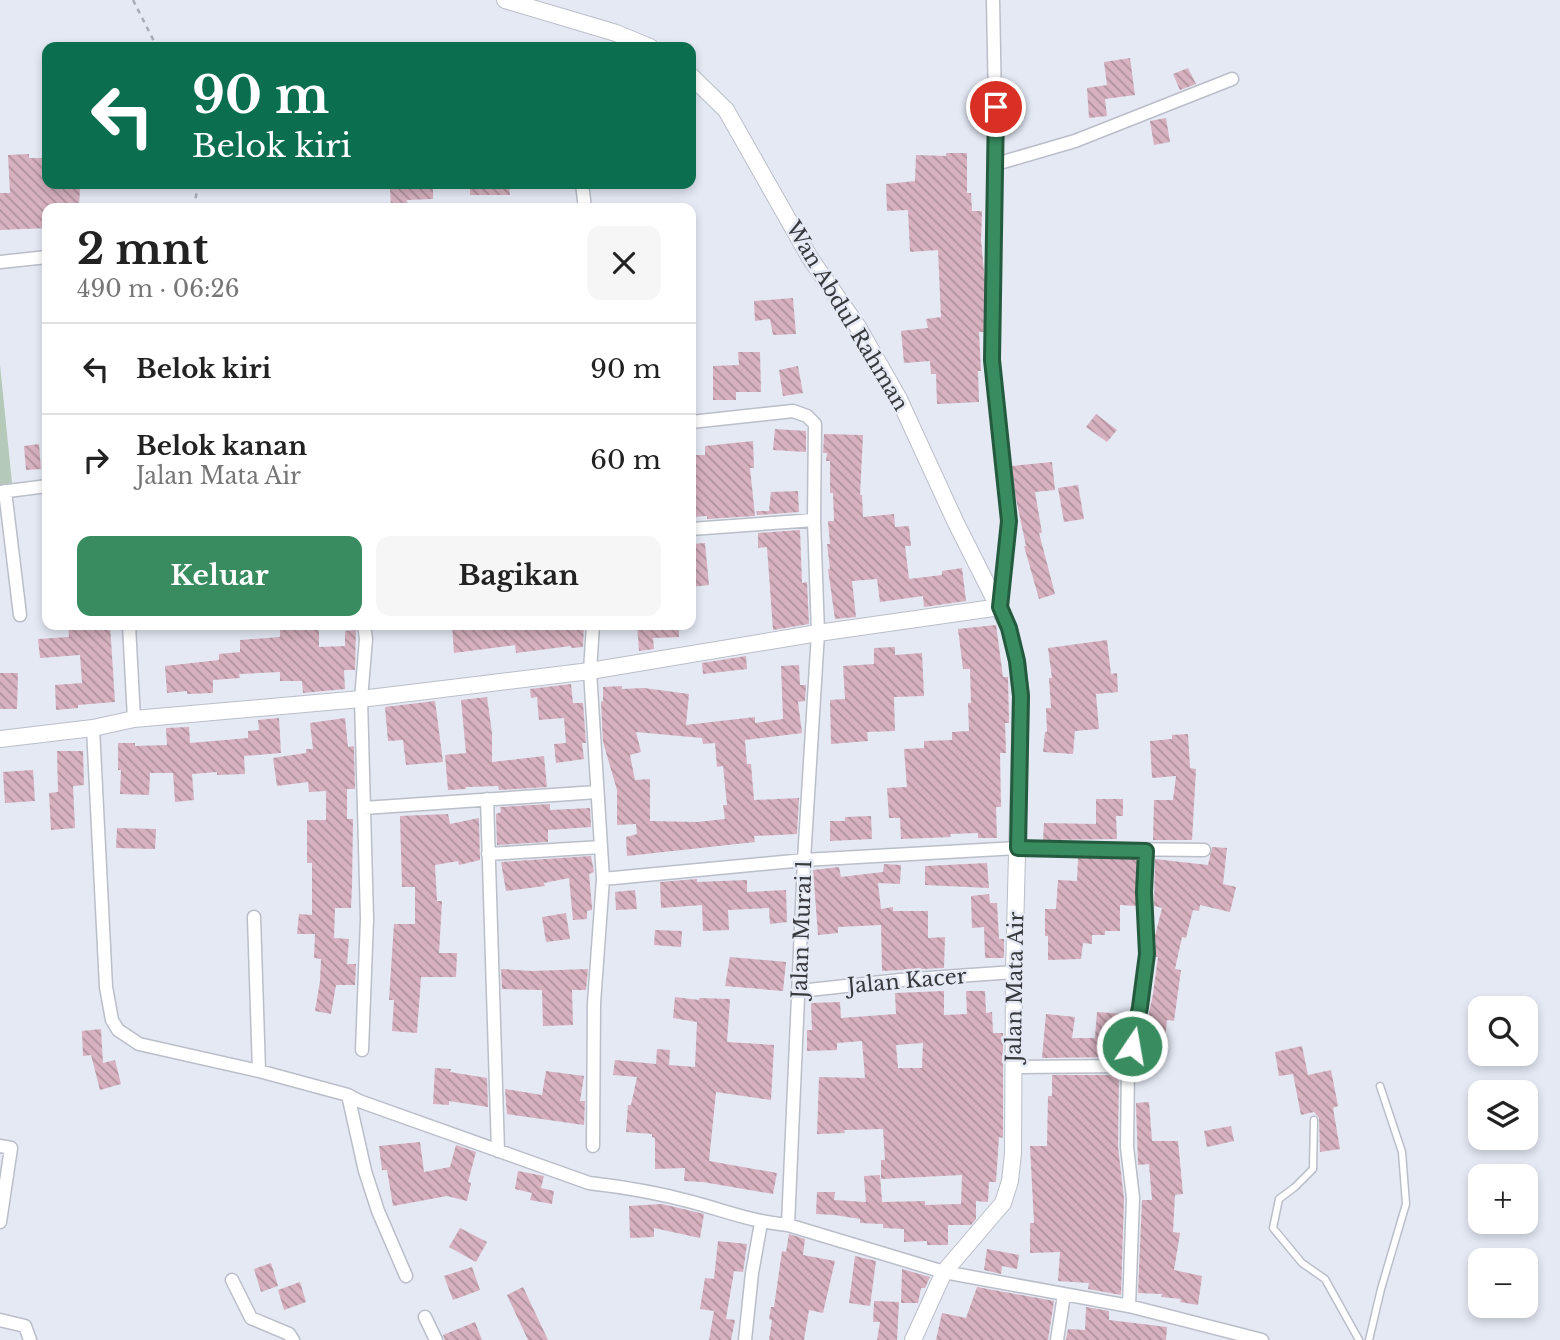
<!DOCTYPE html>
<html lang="id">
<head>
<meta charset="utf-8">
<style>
	body { margin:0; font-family:"Libre Baskerville",serif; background:#f6f6f6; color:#222; height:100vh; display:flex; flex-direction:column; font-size:26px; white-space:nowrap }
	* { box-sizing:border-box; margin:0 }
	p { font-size:23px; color:#767676 }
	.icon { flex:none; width:38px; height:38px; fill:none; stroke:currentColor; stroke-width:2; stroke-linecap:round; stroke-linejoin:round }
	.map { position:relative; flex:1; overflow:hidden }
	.sheet { position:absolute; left:42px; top:203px; width:654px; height:427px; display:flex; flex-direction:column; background:#fff; border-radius:14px; box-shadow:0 4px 10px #0003 }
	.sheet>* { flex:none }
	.top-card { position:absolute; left:42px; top:42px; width:654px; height:147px; border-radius:14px; box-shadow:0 4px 10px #0003; background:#0b6e4f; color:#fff; overflow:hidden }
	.buttons { position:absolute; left:1468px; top:996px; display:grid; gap:14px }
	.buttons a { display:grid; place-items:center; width:70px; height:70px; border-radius:14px; background:#fff; box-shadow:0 4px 10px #0003; font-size:35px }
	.pin { position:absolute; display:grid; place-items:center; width:60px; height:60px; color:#fff; margin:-30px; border:4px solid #fff; border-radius:50%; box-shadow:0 2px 7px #0007 }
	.me { position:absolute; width:77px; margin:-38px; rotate:12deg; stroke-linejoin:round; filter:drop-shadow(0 0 5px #0008) }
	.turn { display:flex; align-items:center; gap:24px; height:147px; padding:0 35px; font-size:32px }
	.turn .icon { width:91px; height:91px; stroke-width:2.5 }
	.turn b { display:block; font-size:49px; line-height:60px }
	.round { display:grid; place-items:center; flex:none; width:74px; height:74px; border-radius:14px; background:#f6f6f6 }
	.head { display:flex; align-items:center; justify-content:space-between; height:119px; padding:0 35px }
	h1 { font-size:42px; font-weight:700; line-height:52px }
	.action { display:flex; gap:14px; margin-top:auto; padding:14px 35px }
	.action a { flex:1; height:80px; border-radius:14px; background:#388c5f; color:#fff; font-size:28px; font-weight:700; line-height:80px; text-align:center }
	.action a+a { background:#f6f6f6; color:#222 }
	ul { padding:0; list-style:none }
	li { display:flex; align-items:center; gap:21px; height:91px; padding:0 35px; border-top:2px solid #e0e0e0 }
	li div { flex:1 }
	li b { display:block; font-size:26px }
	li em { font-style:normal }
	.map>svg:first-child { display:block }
	.grass { fill:#b5c9b8 }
	.building { fill:url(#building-back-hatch); fill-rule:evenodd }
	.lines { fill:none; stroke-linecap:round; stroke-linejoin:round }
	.service-casing { stroke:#babec9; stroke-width:9 }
	.minor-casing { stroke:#babec9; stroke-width:15 }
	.tertiary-casing { stroke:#babec9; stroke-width:18 }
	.path { stroke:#a9adb6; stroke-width:2.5; stroke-dasharray:5 5; stroke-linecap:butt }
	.service { stroke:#fff; stroke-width:6 }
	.minor { stroke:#fff; stroke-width:12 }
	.tertiary { stroke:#fff; stroke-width:16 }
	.route-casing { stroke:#245b3e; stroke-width:18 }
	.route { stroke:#388c5f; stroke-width:12 }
	.labels { text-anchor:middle; stroke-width:5; stroke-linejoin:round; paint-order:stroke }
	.street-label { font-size:21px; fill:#37393d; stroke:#e4e9f4 }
</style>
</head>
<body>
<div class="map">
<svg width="1560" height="1340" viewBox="0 0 1560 1340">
	<defs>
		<pattern id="building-back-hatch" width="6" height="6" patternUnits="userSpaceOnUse" patternTransform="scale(1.75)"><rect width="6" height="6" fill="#d7b1bf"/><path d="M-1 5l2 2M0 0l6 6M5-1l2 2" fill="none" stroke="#af919c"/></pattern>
	</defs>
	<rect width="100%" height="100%" fill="#e4e9f4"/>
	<path class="grass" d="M0,365L12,483L0,486Z"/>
	<path class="building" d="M1130,58L1135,95L1105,99L1107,116L1089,118L1087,88L1107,85L1104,62Z
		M1188,68L1196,84L1180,90L1173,74Z
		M1166,118L1170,142L1154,145L1150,121Z
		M946,153H967V193H971L972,211H982L981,240L985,282L984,332H979L981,371H978L979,402L937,404L936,374H931L930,361L904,363L901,331L928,328L926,319L941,317L938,250L910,252L908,210L887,211L886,184L915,181L916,155L946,156Z
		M29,154V158H47V184H57V187H80L79,208H47V228L0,230V193H10L8,155Z
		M416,184H433V199L407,200L408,208H391L390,188L416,187Z
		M470,184H509L510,195H470Z
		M793,298L796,334L773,335L770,319L755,321L754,301Z
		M738,352H760L761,392H736V400H713V366L739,365Z
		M798,366L803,393L783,396L779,370Z
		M1096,414L1117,430L1107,442L1086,427Z
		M775,429L806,431V452L773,450Z
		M824,434L863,435L860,495H862L863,517L894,514L895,527L909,526L911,546H905L909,579L942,575V571L962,568L966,601L924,607L923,596L880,602L877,579L852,581L856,617L835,619L828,569H830L827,544H830L828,521H834L833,493H830V461H826L827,453H823Z
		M753,441L754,468H750L755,516L707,519V516L691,517V455H705V446Z
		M39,444L41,469L26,470L24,446Z
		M1052,462L1055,490L1035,492L1042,533H1039L1055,594L1039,599L1024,546H1026L1015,494L1012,466Z
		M1078,485L1084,519L1064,522L1058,488Z
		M798,491L799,512L757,515L756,511H769L771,492Z
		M800,530L802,583L807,582L809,624L773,630L767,547L758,548V533Z
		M705,543L709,585L691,587V544Z
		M68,625H110L115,702L78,705V708L56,710L55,685L82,683L80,655L40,658L38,639L69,637Z
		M280,625H319V647L345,646V631L356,630L355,670H344L345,689L303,693L302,681H280V672L239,674L240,678L213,680V693L187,694V691L167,693L165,666L219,660V654L240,652V640L280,637Z
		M452,625H535L536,630L569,625H584L583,647L571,648V646L516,653L515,645L454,653Z
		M637,625H679V637L653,638L654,649L639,651Z
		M996,625L1003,677H1008L1009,723H1005L1006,753H1000L1001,807H996L997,838H978V833L950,834L951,837L901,839L900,818H889L887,788L907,787L904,749L924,748V741L952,740V732L969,731L968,703H971L970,669H963L958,629Z
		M1107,640L1111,674L1117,673L1118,692L1096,694L1099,729L1075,731L1073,754L1043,752L1045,732H1047L1046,708H1051L1049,678H1052L1048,648Z
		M895,647V655L922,653L924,696L894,697L895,731L867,732L868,741L831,744L830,700L845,699L843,666L874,664V648Z
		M746,656L747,669L703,674L702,663Z
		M799,665L800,685H806L805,701L798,702L802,733L745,740L747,764H751L754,800L799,798L797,834L754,836L755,842L627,856L626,837L637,834L636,824L617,825V790L603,742L601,702L603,701V687L622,686V689L644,688L689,694L686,725L755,717V723L783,719L781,666ZM636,732L702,738L703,744L715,743L717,767L723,766L727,805H723L725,819L697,822L650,821V779L635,780L630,755L641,752Z
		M0,673H18L17,709H0Z
		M571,684L573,703H583L586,743H582L584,759L556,763L554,744L566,743L564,718L539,720L537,697L531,698L530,689Z
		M487,697L492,733V762L544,756L547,787L499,790L498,786L466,787V789L448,790L445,755L466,753L461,700Z
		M435,701L443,762L406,765L403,740L388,741L385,707Z
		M279,718L281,753L244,756L245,774L217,775V772L192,774L194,800L175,802L173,773H150L149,795L120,794L121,770H118V743H135V746L167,745L166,728L189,727L190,743L248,738V731L259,730L258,720Z
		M345,718L348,747L354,746L355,789H347V819H353L352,886L351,908H335L334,938L349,939L347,964H356L355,985H336L331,1014L315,1011L320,981L321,959L314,958L315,934H297L299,914L312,915V863H307V820H326V791L309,792L308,782L277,786L273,758L306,753V749H313L310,723Z
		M1188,734L1190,768L1196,769L1192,840H1153L1154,800H1173L1176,776L1152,778L1150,741L1172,739V735Z
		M57,751H83L84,785L73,786L75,828L51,830L49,793L58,792Z
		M33,770L35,801L5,803L3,772Z
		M1096,799H1123V816H1116L1117,839L1043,840L1044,823L1096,824Z
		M550,804V810L590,808L591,827L548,830V842L497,845L496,814L501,812L500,807Z
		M448,814L450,824L479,818L480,860L459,865L458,861L435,865L437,901H442L439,953H457L456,977H421L417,1033L392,1031L394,1000H389L394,924H415V887H402L400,816Z
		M871,816L872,839L830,841V821H845V817Z
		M117,828L156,829L155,849L116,848Z
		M1212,847L1227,848L1223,884L1236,887L1230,912L1200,905L1199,911L1193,910L1186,938L1182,937L1175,969L1181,970L1174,1021L1167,1020L1165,1039L1144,1036L1153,994L1158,957H1156L1155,936L1162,908L1154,906L1155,859L1208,865Z
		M591,856L594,872L589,874L592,907V910L587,911V919L573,920L569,878L544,883L545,886L506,891L501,862Z
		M1078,857L1138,859L1137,906L1120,905V931H1105V935H1092V944L1083,943L1081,959L1048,960V936H1045V909H1056L1058,880L1077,881Z
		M987,863L989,888L925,885V866Z
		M884,864L901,865L900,884L878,883L881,909L893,907V911H928V938L945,937L944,968L882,971L881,925L838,927V933L818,935L813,870L839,867L841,877L883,872Z
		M697,879V882L747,880V892L786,890L787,922L770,924L769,908L728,910L729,930L703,931L702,905L661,908L660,882Z
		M635,890L637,909L616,910L615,892Z
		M989,894L990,903H997L999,939H1004V958H985L984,927L972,928L971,896Z
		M566,913L570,939L546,942L542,917Z
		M655,930L682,931L681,947L654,945Z
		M730,957L786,962L783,991L725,986Z
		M501,969L532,971L588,969L586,990H572L573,1025L543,1026L542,990L502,989Z
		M944,991V1015L967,1014L966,991H985L986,1013L992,1012L993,1033H1003V1138L999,1137L996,1182H989L988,1202L976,1201V1219L971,1225H948V1245H927V1241L904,1242V1229L883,1228V1224L860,1223V1219L835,1215L816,1214L817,1192H835L834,1200L866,1202L864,1176L880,1175L882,1202L925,1201V1205L961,1204L962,1175L881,1179V1160H885L883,1129L844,1130L845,1133L817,1134L819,1077L865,1078L862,1041L837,1043V1050L807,1051V1030H812L811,1003L840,1002L841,1018L896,1014L895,993ZM923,1043L922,1068H898L896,1045Z
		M675,997L699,1000V998L730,999L727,1042L774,1045L771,1100L716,1092L709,1161L777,1173L773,1194L703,1182L684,1181L685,1168L655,1169V1138L652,1137V1134L626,1132L628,1105H631L637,1077L613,1075L615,1060L656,1064L657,1049L670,1050L669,1065L695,1067L697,1022L673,1018Z
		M1097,1012L1124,1014L1123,1017H1130L1126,1034H1113V1057L1042,1058L1046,1014L1075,1017L1072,1038H1095Z
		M101,1029L103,1063L115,1060L121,1084L100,1090L91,1055L83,1056L82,1031Z
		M1302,1046L1308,1075L1331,1070L1338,1106L1333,1108L1340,1149L1320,1152L1319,1118L1314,1112L1301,1115L1293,1074L1279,1076L1275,1052Z
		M435,1068L451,1069L450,1072L487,1078L488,1107L449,1101V1105L433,1104Z
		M546,1071L584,1076L580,1101H585L584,1125L507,1114L505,1089L542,1095Z
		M1052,1075H1119L1118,1147L1124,1199L1121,1295L1088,1289L1089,1283L1058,1281L1060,1252L1030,1253V1223H1034L1030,1146H1047L1048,1096H1052Z
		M1149,1102L1152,1141H1178L1183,1194L1175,1195L1173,1232L1180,1233L1174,1270L1202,1276L1198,1305L1180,1302L1181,1299L1161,1297L1162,1294L1138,1293L1142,1200H1152L1149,1164L1138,1165L1136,1103Z
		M1231,1126L1234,1141L1207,1147L1204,1131Z
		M420,1142L424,1172L450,1167L456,1145L476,1152L468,1182L471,1183L467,1201L447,1196L393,1206L387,1170H382L379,1146Z
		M518,1171L544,1176L541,1188L554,1191L552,1204L530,1200L532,1193L515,1189Z
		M662,1204L704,1214L700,1238L654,1228V1237L630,1238L629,1206Z
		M460,1228L487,1242L476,1262L449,1247Z
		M789,1234L805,1239L803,1255L835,1261L823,1313L809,1310L804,1340H769L772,1320L769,1319L771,1307H774L782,1251L786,1252Z
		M718,1241L747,1244L743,1272L734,1271L726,1319L735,1320L731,1340H709L714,1311L700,1309L705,1278L714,1279Z
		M987,1249L1019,1255L1017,1269L1002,1266L1001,1274L984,1270Z
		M855,1256L876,1261L870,1306L849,1303Z
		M271,1263L278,1286L261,1292L254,1269Z
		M472,1267L480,1290L453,1300L444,1276Z
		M902,1269L930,1277L925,1288H921L918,1303H901Z
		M300,1282L306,1302L284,1310L278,1290Z
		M523,1287L548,1340H528L507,1295Z
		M977,1287L1054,1301L1048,1340H936L942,1313L966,1318Z
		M874,1301L899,1302L897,1340H877L880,1322H873Z
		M1086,1307L1109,1311V1320L1167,1327L1166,1340H1066L1068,1329L1085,1330Z
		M475,1322L482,1340H445L443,1335Z"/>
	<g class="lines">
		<defs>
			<path id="service" d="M1314,1120L1313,1169L1295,1187L1279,1199L1273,1228L1302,1263L1325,1279L1359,1340
				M1369,1340L1381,1289L1406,1204L1402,1152L1380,1086"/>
			<path id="minor" d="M993,0L996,155L992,360L1009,521L1000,607
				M996,164L1075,141L1232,79
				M582,184L585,208
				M0,262L47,257
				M691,422L793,411L807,416L815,424L814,520L818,633L804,860L788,1225
				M5,491L20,615
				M0,492L47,486
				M691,529L814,520
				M129,625L134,719
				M593,625L590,671L603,879L594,1003L593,1146
				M93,728L106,987L112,1020L118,1030L139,1044L259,1071L348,1095L359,1101L589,1183C624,1187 659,1193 692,1202C726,1211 753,1222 788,1225L944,1272L1129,1306L1262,1340
				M487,799L498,1151
				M364,808L597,792
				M488,854L601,847
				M603,879L804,860L1018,848L1204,850
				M254,917L259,1071
				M800,991L900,980L1014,972
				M362,1050L367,919L361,699L366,639L364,625
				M1128,1066L1127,1147L1133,1198L1129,1306
				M1014,1067L1128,1066L1141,1007L1147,954L1145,892L1147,851
				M348,1095L365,1171L378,1211L406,1276
				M0,1146L11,1148L0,1222
				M232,1280L251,1318L289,1334L293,1340
				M425,1317L436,1340
				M0,1320L25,1326L30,1340
				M745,1340L752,1273L761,1223
				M1057,1340L1064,1295"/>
			<path id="tertiary" d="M505,0L616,33L650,47
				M691,76L726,110L810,258L858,327L899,399L956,523L1009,628L1017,661L1021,696L1014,972L1013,1153L1010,1181L1003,1203L944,1272L913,1340
				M0,739L93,728L134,719L361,699L590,671L818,633L1000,607"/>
		</defs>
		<use href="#service" class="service-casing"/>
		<use href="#minor" class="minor-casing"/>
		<use href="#tertiary" class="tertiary-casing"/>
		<path class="path" d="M133,0L157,47
			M193,208L199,184"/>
		<use href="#service" class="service"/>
		<use href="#minor" class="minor"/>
		<use href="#tertiary" class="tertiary"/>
	</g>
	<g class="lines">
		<defs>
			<path id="route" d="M996,107L992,360L1009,521L1000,607L1009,628L1017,661L1021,696L1018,848L1146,851L1144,892L1147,954L1140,1007L1132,1046"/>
		</defs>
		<use href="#route" class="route-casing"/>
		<use href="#route" class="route"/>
	</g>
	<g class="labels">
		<g class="street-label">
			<text transform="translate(847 316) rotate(59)" y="7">Wan Abdul Rahman</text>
			<text transform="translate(802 929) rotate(-88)" y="7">Jalan Murai 1</text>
			<text transform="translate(907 981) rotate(-5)" y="7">Jalan Kacer</text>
			<text transform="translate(1015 987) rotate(-89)" y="7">Jalan Mata Air</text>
		</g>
	</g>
</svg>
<div class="buttons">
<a><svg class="icon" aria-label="search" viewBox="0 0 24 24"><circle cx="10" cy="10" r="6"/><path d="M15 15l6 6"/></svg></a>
<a><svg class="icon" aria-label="layers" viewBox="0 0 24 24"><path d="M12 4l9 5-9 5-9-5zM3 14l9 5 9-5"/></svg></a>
<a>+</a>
<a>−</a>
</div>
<div class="pin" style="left:996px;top:107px;background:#d93025"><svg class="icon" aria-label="arrive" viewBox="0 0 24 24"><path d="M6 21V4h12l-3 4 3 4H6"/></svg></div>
<svg class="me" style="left:1132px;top:1046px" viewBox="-20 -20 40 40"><circle r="17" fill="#388c5f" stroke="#fff" stroke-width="3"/><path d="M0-11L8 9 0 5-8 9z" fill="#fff"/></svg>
<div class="top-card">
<div class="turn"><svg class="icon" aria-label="left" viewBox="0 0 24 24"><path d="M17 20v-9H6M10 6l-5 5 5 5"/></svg><div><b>90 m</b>Belok kiri</div></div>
</div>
<section class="sheet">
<div class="head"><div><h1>2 mnt</h1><p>490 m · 06:26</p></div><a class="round"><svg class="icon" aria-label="close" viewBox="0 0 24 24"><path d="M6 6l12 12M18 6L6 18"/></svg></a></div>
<ul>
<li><svg class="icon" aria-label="left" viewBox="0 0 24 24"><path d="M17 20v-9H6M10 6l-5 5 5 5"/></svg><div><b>Belok kiri</b></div><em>90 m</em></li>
<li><svg class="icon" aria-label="right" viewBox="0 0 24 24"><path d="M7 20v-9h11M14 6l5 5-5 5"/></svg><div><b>Belok kanan</b><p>Jalan Mata Air</p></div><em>60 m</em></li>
</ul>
<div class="action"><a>Keluar</a><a>Bagikan</a></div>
</section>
</div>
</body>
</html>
